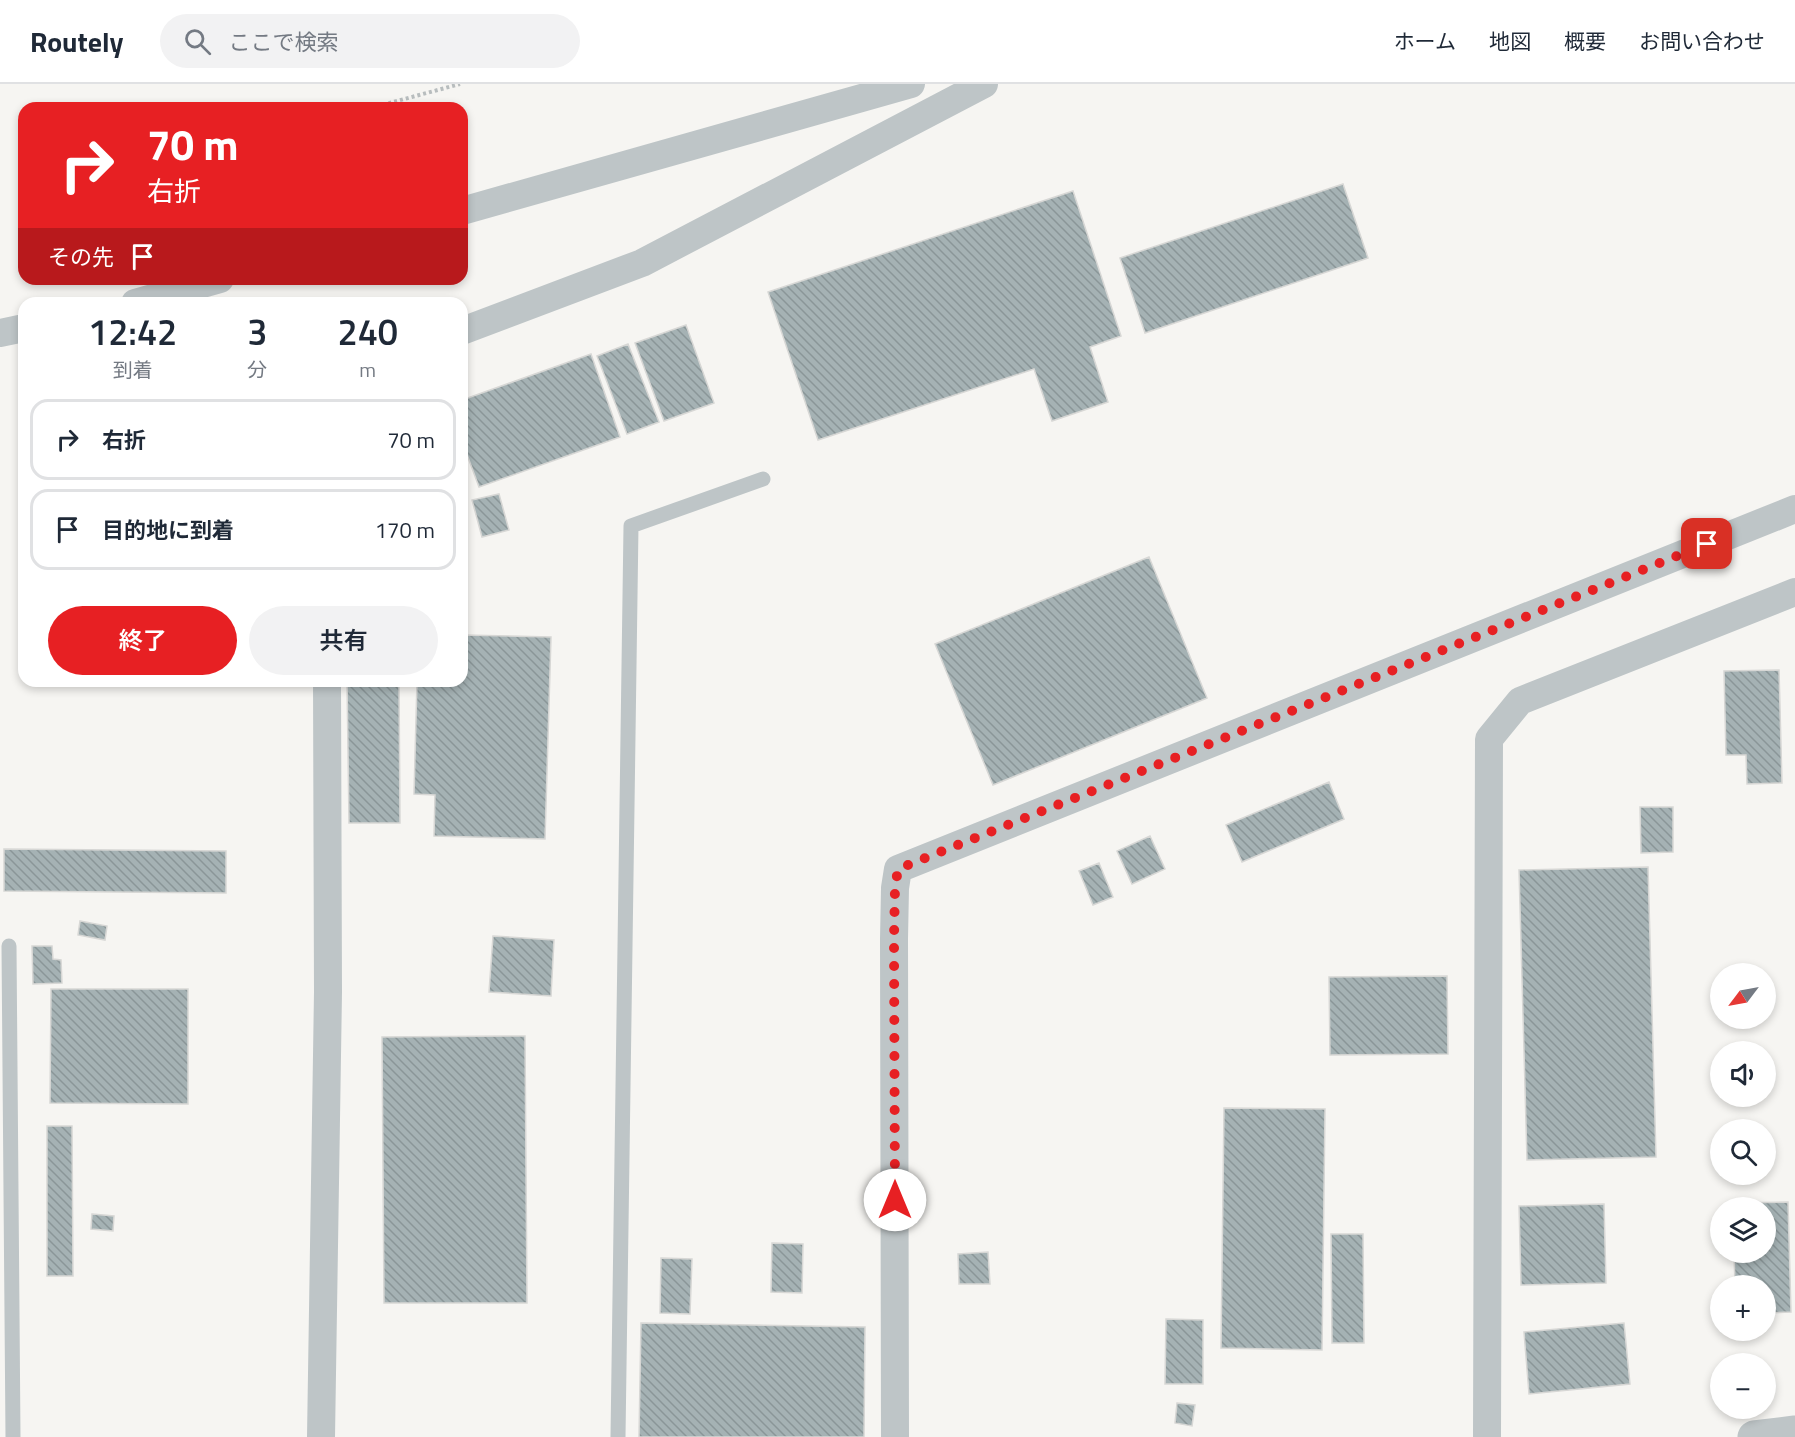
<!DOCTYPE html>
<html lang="ja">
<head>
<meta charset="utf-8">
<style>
	body { margin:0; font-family:"Titillium Web","Noto Sans JP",sans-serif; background:#f2f2f3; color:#1f2937; height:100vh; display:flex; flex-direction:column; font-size:22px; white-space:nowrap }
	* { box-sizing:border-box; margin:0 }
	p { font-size:20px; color:#747a83 }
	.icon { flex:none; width:33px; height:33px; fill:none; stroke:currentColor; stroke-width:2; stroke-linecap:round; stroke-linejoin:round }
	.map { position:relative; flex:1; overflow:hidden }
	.side { position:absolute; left:18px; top:213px; width:450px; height:390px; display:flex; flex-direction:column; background:#fff; border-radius:18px; box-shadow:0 3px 9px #0003 }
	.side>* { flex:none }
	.guide { position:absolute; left:18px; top:18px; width:450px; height:183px; border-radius:18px; box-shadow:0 3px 9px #0003; background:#e72023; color:#fff; overflow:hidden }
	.needle { width:39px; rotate:238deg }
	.tools { position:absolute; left:1710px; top:879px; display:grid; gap:12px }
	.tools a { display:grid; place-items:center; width:66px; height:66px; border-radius:50%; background:#fff; box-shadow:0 3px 9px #0003; font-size:30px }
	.pin { position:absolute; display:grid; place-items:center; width:51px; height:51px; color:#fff; margin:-26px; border-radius:12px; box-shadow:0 3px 9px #0006 }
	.me { position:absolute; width:66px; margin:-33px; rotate:0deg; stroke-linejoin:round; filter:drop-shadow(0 0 4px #0008) }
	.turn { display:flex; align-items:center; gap:21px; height:126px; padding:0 30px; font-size:27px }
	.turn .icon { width:78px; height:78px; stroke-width:2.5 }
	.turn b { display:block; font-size:42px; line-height:51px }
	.then { display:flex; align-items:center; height:57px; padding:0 30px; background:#0003; gap:12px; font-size:22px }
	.eta { display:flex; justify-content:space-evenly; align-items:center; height:102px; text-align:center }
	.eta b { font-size:36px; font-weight:600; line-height:42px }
	.primary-button { display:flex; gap:12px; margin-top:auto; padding:12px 30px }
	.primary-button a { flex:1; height:69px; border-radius:36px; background:#e72023; color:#fff; font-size:24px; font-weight:600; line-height:69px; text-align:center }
	.primary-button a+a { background:#f2f2f3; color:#1f2937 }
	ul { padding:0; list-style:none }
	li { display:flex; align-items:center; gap:18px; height:81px; margin:0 12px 9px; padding:0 18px; border:3px solid #e0e1e3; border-radius:18px }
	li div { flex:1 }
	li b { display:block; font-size:22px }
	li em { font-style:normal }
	header { display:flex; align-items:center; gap:36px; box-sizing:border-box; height:84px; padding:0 30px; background:#fff; border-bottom:2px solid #e0e1e3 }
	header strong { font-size:28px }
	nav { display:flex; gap:33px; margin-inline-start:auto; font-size:21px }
	.search { width:420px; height:54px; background:#f2f2f3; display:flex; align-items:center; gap:15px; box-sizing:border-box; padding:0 21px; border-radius:33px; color:#747a83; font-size:22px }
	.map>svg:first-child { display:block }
	.building { fill:url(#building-back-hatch); stroke:#d7d7d5; stroke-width:1.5 }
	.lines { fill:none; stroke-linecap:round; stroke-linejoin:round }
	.path { stroke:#b8bdbe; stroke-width:4; stroke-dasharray:3 3; stroke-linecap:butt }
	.service { stroke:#bec5c7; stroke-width:15 }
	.minor { stroke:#bec5c7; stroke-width:28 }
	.tertiary { stroke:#bec5c7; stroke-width:33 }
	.route { stroke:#e72023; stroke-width:10; stroke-dasharray:0 18 }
</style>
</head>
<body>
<header>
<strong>Routely</strong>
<div class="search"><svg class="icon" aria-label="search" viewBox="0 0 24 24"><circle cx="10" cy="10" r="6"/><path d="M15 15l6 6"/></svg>ここで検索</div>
<nav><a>ホーム</a><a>地図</a><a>概要</a><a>お問い合わせ</a></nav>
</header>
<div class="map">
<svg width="1795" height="1353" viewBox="0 0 1795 1353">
	<defs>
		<pattern id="building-back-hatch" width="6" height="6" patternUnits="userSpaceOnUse" patternTransform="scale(1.5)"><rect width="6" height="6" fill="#a5b2b4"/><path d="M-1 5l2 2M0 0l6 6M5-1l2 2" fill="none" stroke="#8a9698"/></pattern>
	</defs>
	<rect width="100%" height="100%" fill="#f6f5f2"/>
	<path class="building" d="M1343,100L1368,174L1145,249L1120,174Z
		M1073,107L1121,252L1090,263L1108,318L1052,337L1034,285L818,356L768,208Z
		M686,241L714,319L664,337L635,259Z
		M628,260L659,338L627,350L597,272Z
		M591,270L620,353L479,403L462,357V316Z
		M499,410L509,446L482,453L472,416Z
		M1149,473L1207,614L993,701L935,560Z
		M462,551L551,553L545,755L434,752L435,711L414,710L417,597H462Z
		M1779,586L1782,699L1747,700L1746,671H1726L1724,587Z
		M347,597H399L400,739H349Z
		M1329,698L1344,735L1242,778L1226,741Z
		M1640,723H1673V768L1641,769Z
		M1150,752L1165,785L1132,800L1117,767Z
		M4,765L226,767V809L4,807Z
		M1099,779L1113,813L1093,821L1079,787Z
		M1648,783L1656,1073L1527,1076L1519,786Z
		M80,837L107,842L105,856L78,851Z
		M493,852L554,856L551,912L489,908Z
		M32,862H52L53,875L61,876L62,899L33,900Z
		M1447,892L1448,970L1330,971L1329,893Z
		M51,905H188V1020L50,1019Z
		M525,952L527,1219H384L382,953Z
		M1224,1024L1325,1025L1322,1266L1221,1264Z
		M47,1042H72L73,1192H47Z
		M1788,1118L1791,1228L1766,1229V1202H1735L1734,1168H1766V1124H1732V1119Z
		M1604,1120L1606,1199L1521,1201L1519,1122Z
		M92,1130L114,1132L113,1147L91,1145Z
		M1331,1150H1363L1364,1259H1332Z
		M772,1159L803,1160L802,1209L771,1208Z
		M988,1168L990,1200H959L958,1170Z
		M661,1174L692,1175L690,1230L660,1229Z
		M1166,1235L1203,1236V1300H1165Z
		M641,1239L865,1243L864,1353H639Z
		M1624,1239L1630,1300L1529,1310L1524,1248Z
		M1177,1319L1195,1321L1192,1342L1175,1339Z"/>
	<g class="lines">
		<path class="path" d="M371,24L460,0"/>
		<path class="service" d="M9,862L13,1353
			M618,1353L631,442L763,395"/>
		<path class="minor" d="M462,127L911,0
			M135,219L220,195
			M462,247L642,179L984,0
			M0,249L24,244
			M321,1353L328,908L327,597
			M895,1353L894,855L895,804L898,785L1795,425
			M1487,1353L1489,655L1520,617L1795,508"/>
		<path class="tertiary" d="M1754,1353L1795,1348"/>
	</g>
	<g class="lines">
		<path class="route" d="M895,1116L894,855L895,804L898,785L1707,460"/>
	</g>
</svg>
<div class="tools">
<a><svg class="needle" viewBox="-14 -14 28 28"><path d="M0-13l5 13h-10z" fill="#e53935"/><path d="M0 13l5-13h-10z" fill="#747a83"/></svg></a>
<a><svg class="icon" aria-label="sound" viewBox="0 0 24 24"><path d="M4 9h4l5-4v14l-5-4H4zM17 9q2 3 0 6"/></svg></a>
<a><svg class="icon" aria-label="search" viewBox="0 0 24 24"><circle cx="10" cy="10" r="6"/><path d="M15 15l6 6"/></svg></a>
<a><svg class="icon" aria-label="layers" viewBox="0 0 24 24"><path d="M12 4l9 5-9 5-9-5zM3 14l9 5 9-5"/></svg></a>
<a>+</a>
<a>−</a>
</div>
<div class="pin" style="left:1707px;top:460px;background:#d93025"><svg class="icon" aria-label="arrive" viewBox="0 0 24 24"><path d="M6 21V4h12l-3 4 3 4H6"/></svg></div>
<svg class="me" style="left:895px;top:1116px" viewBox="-20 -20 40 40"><circle r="19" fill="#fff"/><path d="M0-13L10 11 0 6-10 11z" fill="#e72023"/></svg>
<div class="guide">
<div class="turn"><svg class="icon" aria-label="right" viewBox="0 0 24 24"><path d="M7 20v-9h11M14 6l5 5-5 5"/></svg><div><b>70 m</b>右折</div></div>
<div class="then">その先<svg class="icon" aria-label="arrive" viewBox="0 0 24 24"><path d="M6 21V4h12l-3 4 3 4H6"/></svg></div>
</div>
<section class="side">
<div class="eta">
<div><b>12:42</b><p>到着</p></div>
<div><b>3</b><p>分</p></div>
<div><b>240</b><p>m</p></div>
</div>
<ul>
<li><svg class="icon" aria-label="right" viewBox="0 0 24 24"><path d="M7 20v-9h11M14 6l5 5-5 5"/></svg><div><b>右折</b></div><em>70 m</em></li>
<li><svg class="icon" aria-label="arrive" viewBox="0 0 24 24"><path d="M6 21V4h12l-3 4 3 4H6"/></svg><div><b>目的地に到着</b></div><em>170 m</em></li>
</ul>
<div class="primary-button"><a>終了</a><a>共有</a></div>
</section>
</div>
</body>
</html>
